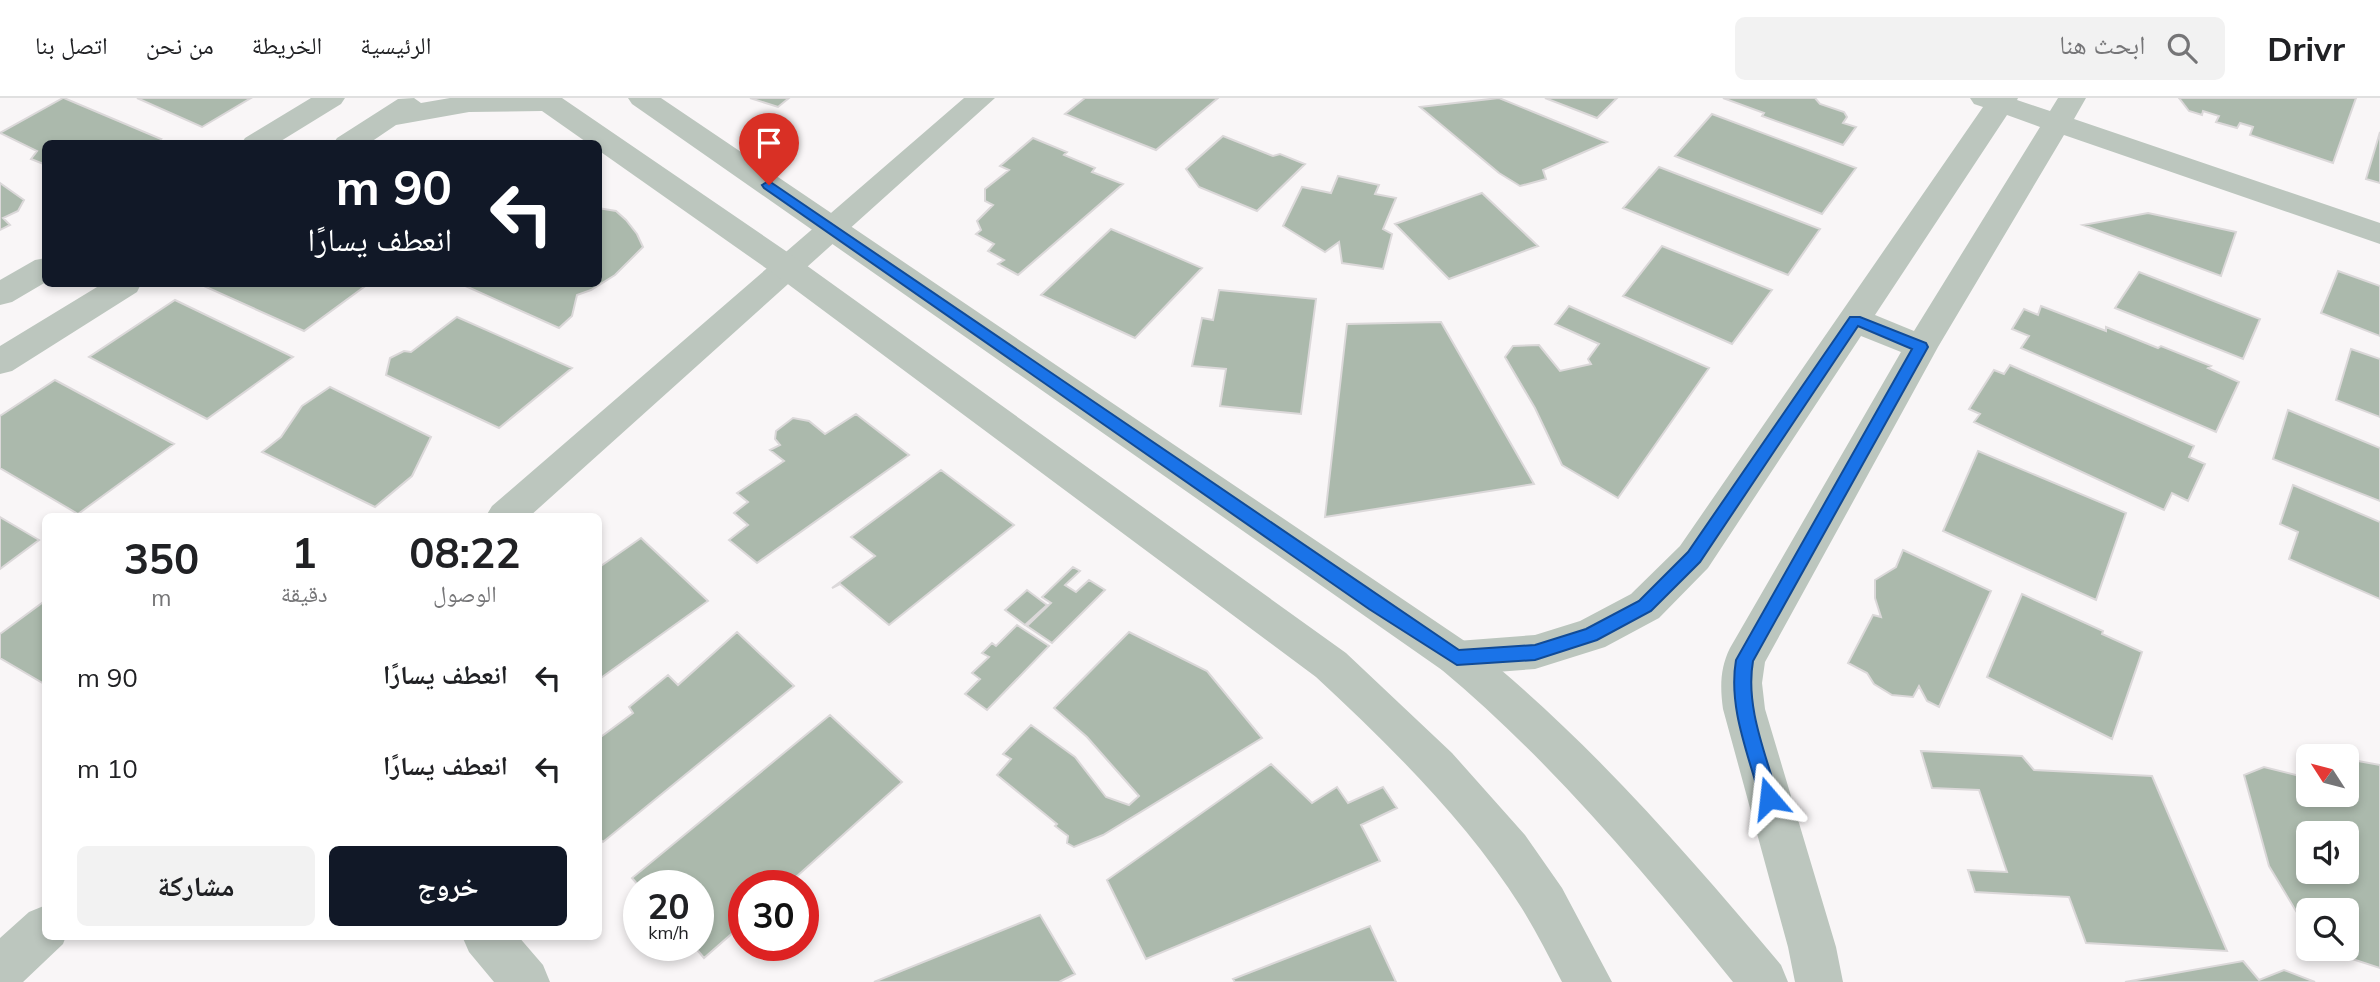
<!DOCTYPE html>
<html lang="ar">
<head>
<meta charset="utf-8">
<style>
	body { margin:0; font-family:Mulish,"Noto Naskh Arabic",sans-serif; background:#f2f2f2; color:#202124; direction:rtl; height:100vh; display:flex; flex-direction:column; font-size:26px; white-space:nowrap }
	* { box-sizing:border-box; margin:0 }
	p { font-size:23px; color:#757577 }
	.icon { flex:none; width:38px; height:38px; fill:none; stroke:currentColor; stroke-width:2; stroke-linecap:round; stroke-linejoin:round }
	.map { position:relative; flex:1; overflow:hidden; direction:ltr }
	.details { position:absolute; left:42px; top:415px; width:560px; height:427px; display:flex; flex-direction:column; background:#fff; border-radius:10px; box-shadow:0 4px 10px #0003; direction:rtl }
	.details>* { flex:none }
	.hud { position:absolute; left:42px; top:42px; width:560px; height:147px; border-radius:10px; box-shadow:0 4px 10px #0003; direction:rtl; background:#111827; color:#fff; overflow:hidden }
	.needle { width:46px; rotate:306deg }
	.controls { position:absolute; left:2296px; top:646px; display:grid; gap:14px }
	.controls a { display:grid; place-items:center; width:63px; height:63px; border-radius:10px; background:#fff; box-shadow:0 4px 10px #0003; font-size:35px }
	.speed { position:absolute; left:623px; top:772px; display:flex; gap:14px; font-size:35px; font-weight:700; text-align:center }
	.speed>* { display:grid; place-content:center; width:91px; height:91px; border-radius:50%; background:#fff; box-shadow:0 4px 10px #0003; line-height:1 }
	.speed small { font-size:18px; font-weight:400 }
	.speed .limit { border:10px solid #d22; background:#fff; color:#111 }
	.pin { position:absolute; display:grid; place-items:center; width:60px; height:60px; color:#fff; margin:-72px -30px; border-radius:50% 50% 50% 0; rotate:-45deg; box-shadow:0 0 7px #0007 }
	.pin .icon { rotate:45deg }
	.me { position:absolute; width:77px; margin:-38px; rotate:343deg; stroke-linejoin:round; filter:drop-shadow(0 0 5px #0008) }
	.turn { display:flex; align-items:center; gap:24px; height:147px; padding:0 35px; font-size:32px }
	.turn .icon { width:91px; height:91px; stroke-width:2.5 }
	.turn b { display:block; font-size:49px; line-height:60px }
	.eta { display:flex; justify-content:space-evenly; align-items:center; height:119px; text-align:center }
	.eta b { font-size:42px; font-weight:700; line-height:49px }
	.primary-button { display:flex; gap:14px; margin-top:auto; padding:14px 35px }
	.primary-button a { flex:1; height:80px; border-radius:10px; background:#111827; color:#fff; font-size:28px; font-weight:700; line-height:80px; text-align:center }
	.primary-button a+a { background:#f2f2f2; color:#202124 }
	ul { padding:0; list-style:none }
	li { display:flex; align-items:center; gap:21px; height:91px; padding:0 35px }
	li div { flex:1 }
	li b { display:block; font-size:26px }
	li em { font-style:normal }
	header { display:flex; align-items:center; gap:42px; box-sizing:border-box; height:98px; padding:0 35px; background:#fff; border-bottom:2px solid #e0e0e0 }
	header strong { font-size:33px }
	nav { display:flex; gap:38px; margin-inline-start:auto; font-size:24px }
	.search { width:490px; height:63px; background:#f2f2f2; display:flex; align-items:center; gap:18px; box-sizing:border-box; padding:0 24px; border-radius:10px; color:#757577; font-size:26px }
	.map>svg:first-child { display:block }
	.building { fill:#abb9ac; stroke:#dbd8d9; stroke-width:2; fill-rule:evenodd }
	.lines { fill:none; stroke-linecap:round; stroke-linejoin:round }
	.minor { fill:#bcc6be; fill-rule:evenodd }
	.tertiary { fill:#bcc6be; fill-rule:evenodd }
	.route { fill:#1a73e8; stroke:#114b97; stroke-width:2 }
</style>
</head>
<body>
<header>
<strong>Drivr</strong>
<div class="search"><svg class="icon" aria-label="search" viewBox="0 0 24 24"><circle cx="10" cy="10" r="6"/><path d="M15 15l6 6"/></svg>ابحث هنا</div>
<nav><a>الرئيسية</a><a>الخريطة</a><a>من نحن</a><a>اتصل بنا</a></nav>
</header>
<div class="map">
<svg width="2380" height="884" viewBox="0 0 2380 884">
	<rect width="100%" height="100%" fill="#f9f6f7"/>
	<path class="building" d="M63,0H64L161,41L154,46H46V67L31,61L37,53L0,35Z
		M137,0H251L202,29Z
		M750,0H789L778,9Z
		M1085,0H1218L1156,52L1065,16Z
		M1499,0L1607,44L1543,72L1546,81L1520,88L1499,75L1420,9Z
		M1545,0H1617L1597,20Z
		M1723,0H1815L1820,6L1844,14L1847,19L1843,25L1856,29L1843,47L1762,18L1764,15Z
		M2179,0H2356L2333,65L2250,37L2253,29L2240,25L2237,30L2216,24L2219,18L2203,13L2202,17L2189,13Z
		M1712,16L1856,70L1822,116L1675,58Z
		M2380,34V85L2366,81Z
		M1223,38L1273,58L1280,56L1305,66L1257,113L1199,89L1186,71Z
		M1033,40L1067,54L1064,57L1095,70L1092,74L1123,86L1018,177L998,166L1004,162L988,153L994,146L976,136L981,132L977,123L993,107L985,103V91L1009,72L1000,68Z
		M1659,69L1820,131L1788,177L1623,110Z
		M1338,78L1379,87L1375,96L1396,100L1383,131L1392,136L1383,171L1342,165L1339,144L1325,154L1283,128L1302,89L1331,95Z
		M0,85L24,102L18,113L3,120L10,127L0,132Z
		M1482,95L1538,148L1449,181L1395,126Z
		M598,110L616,113L626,122L637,136L643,149L615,177L591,192L577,197L572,218L559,230L461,186H598Z
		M2148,115L2236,134L2221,178L2083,127Z
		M1111,131L1202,170L1135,240L1041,197Z
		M1662,148L1772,192L1732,246L1623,198Z
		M2338,173L2380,188V238L2321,215Z
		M2139,174L2260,221L2243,261L2115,210Z
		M212,186H368L304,233L206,189Z
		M1219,192L1316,201L1301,316L1220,308L1226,271L1192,268L1202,220L1213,222Z
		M175,202L293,259L207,321L89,259Z
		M1569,208L1709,270L1618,400L1562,367L1535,310L1505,259L1513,248L1539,247L1560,273L1591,266L1588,261L1599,246L1555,226Z
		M2041,208L2106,233V229L2158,250L2161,248L2211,268L2208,270L2239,284L2216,334L2021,250L2029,238L2012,231L2024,211L2038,217Z
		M457,219L572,270L499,330L386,277L390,260L404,253L411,254Z
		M1441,224L1534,386L1325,419L1347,226Z
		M2351,251L2380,261V319L2336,302Z
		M2010,267L2194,348L2189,359L2205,366L2188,403L2172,395L2164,412L1974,324L1980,316L1969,311L1994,272L2004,276Z
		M55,282L174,346L78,416L0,370V318Z
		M330,289L431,339L412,378L375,409L262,354L281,339L302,308Z
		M2288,312L2380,350V403L2273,361Z
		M856,316L909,357L757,465L729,442L748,427L734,415L748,404L737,395L784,363L770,352L780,347L775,341L776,333L793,320L809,323L825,336Z
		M1978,353L2126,415L2096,502L1943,433Z
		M941,372L1014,427L889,527L840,486L832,490L875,458L851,439Z
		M2293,387L2380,424V501L2289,461L2298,434L2280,426Z
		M0,419L39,442L0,471Z
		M641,440L708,503L598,582V470Z
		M1903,452L1991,493L1939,609L1927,603L1919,588L1913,599L1892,597L1874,586L1867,575L1848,565L1873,517L1881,519L1875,500V482L1896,469Z
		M1073,469L1080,473L1065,487L1076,494L1089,482L1105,492L1052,545L1027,528L1051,505L1042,499Z
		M1027,492L1047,507L1025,527L1005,512Z
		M2022,496L2103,533L2102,536L2142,554L2112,641L1987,579Z
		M46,502V587L0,560V536Z
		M1017,527L1049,548L987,612L965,596L980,581L972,575L989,559L982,555L992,545L996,548Z
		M737,534L794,588L603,744L598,739V641L633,615L629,609L668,577L678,587Z
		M1129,534L1207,573L1262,640L1103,737L1074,749L1067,745L1068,738L1055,728L1057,726L997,677L1011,661L1003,656L1031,627L1075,659L1106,699L1129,707L1139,698L1087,639L1054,610Z
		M830,617L902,684L786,788H744V825L704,860L693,847H698V788H639L632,780Z
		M1921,653L2022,658L2034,672L2152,678L2227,853L2086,845L2069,799L1975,794L1968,772L2007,774L1979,692L1932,690Z
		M2358,663L2380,667V870L2346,859L2332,850H2347V812H2308V833L2269,768L2244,677L2264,669L2308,680V696H2347V676ZM2308,735H2347V774H2308Z
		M1271,666L1312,705L1337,689L1348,705L1383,689L1397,710L1361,727L1380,763L1146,861L1107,782Z
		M1040,817L1075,876L1059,884H874Z
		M1370,828L1396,884H1235L1233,881Z
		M2243,863L2259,882L2284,872L2315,884H2125Z"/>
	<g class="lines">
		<path class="minor" d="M964,0H995L530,418H486L492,408Z
			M1970,0H2018L2017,2L2050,13L2058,0H2086L2074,21L2380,125V146L2064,37L1938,249L1765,564L1762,585L1765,611L1836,849L1843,884H1795L1788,849L1723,611C1720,589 1720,570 1730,550L1901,254L1861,238L1708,470L1659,520L1605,549L1535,571L1457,577L1442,572L1436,560L1442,548L1457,543L1535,537L1580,523L1631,496L1680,448L1983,9L1974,6ZM2007,17L2040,29L1914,233L1875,217Z
			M46,807V838H66L63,846L23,884H0V840L29,814Z
			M462,838H518L543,867L550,884H494L469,854Z"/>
		<path class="tertiary" d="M311,0H345L341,6L276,46H241L245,40Z
			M414,0L421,5L450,0H562L799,162L1346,555L1452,655L1525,737L1562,790L1612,884H1562C1549,859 1536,833 1521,809C1466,722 1391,649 1316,579L777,178L598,52V46H589L542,13L469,14L396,27L368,46H333L337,40L398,1Z
			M628,0H661L1472,548C1588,641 1685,753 1781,867L1788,884H1733C1643,773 1552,664 1442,572L632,6Z
			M46,160V184L12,204L0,207V182L35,162Z
			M102,186H141L137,194L12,273L0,276V248Z"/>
	</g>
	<path class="route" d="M769,83L1459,552L1535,547L1586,531L1639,503L1688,454L1850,219H1860L1926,245L1928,249L1753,563C1745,609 1766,656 1778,700L1776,706L1769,708L1763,706L1760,700C1748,655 1728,609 1736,562L1912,251L1858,228L1700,464L1651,513L1597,542L1535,562L1457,567L1369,511L764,90L762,87Z"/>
</svg>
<div class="controls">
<a><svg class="needle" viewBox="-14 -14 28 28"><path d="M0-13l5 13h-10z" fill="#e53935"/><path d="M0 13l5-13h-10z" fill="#757577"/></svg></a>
<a><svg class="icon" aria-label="sound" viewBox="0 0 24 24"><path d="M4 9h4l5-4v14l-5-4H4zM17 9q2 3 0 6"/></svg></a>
<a><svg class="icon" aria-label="search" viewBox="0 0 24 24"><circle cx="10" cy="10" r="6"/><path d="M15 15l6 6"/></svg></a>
</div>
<div class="speed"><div>20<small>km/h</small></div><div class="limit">30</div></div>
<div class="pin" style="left:769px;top:87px;background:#d93025"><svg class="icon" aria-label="arrive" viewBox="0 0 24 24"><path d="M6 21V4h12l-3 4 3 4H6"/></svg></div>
<svg class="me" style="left:1769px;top:700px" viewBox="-20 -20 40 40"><path d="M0-17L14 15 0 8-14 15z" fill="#1a73e8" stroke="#fff" stroke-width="4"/></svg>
<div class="hud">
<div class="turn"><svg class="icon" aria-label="left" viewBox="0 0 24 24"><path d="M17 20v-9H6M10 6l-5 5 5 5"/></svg><div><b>90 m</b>انعطف يسارًا</div></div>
</div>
<section class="details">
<div class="eta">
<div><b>08:22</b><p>الوصول</p></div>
<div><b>1</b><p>دقيقة</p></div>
<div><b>350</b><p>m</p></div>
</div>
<ul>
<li><svg class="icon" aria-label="left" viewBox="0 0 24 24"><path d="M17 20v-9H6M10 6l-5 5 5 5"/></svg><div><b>انعطف يسارًا</b></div><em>90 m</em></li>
<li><svg class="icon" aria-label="left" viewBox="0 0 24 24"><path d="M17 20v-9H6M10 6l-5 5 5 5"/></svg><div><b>انعطف يسارًا</b></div><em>10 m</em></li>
</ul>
<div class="primary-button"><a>خروج</a><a>مشاركة</a></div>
</section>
</div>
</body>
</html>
